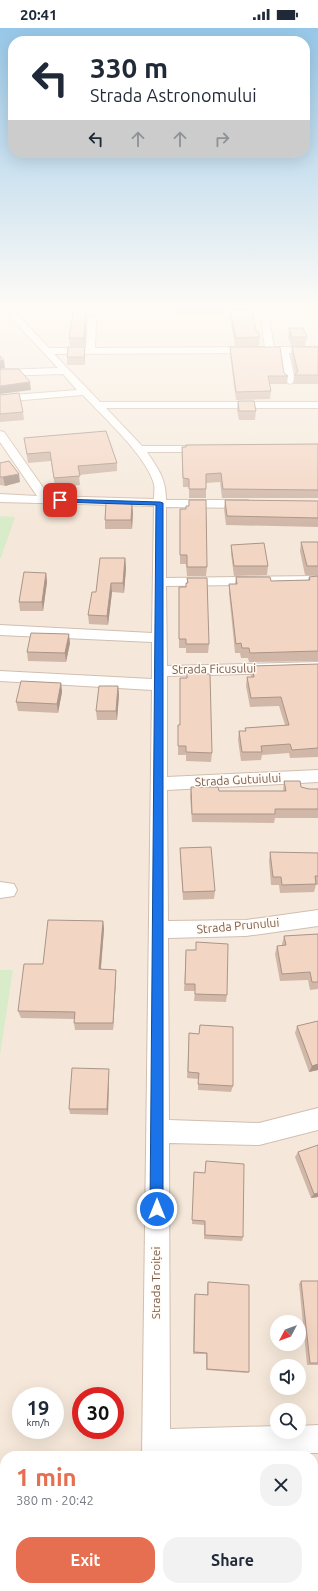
<!DOCTYPE html>
<html lang="en">
<head>
<meta charset="utf-8">
<style>
	body { margin:0; font-family:Ubuntu,sans-serif; background:#f2f2f3; color:#1f2937; height:100vh; display:flex; flex-direction:column; font-size:15px; white-space:nowrap }
	* { box-sizing:border-box; margin:0 }
	p { font-size:13px; color:#747a83 }
	.icon { flex:none; width:22px; height:22px; fill:none; stroke:currentColor; stroke-width:2; stroke-linecap:round; stroke-linejoin:round }
	.map { position:relative; flex:1; overflow:hidden }
	.drawer { position:absolute; left:0px; top:1423px; width:318px; height:140px; display:flex; flex-direction:column; background:#fff; border-radius:16px 16px 0 0; box-shadow:0 4px 16px #0002 }
	.drawer>* { flex:none }
	.guide { position:absolute; left:8px; top:8px; width:302px; height:122px; border-radius:16px; box-shadow:0 4px 16px #0002; background:#fff; color:#1f2937; overflow:hidden }
	.needle { width:26px; rotate:229deg }
	.controls { position:absolute; left:270px; top:1287px; display:grid; gap:8px }
	.controls a { display:grid; place-items:center; width:36px; height:36px; border-radius:50%; background:#fff; box-shadow:0 4px 16px #0002; font-size:20px }
	.speed { position:absolute; left:12px; top:1359px; display:flex; gap:8px; font-size:20px; font-weight:700; text-align:center }
	.speed>* { display:grid; place-content:center; width:52px; height:52px; border-radius:50%; background:#fff; box-shadow:0 4px 16px #0002; line-height:1 }
	.speed small { font-size:10px; font-weight:400 }
	.speed .limit { border:6px solid #d22; background:#fff; color:#111 }
	.pin { position:absolute; display:grid; place-items:center; width:34px; height:34px; color:#fff; margin:-17px; border-radius:8px; box-shadow:0 2px 6px #0006 }
	.me { position:absolute; width:44px; margin:-22px; rotate:0deg; stroke-linejoin:round; filter:drop-shadow(0 0 3px #0008) }
	.turn { display:flex; align-items:center; gap:14px; height:84px; padding:0 16px; font-size:18px }
	.turn .icon { width:52px; height:52px; stroke-width:2.5 }
	.turn b { display:block; font-size:28px; line-height:34px }
	.lanes { display:flex; align-items:center; height:38px; padding:0 16px; background:#0003; justify-content:center; gap:20px; direction:ltr }
	.lanes .off { opacity:.35 }
	.round { display:grid; place-items:center; flex:none; width:42px; height:42px; border-radius:16px; background:#f2f2f3 }
	.headline { display:flex; align-items:center; justify-content:space-between; height:68px; padding:0 16px }
	h1 { font-size:24px; font-weight:700; line-height:30px; color:#e76f51 }
	.primary-button { display:flex; gap:8px; margin-top:auto; padding:8px 16px }
	.primary-button a { flex:1; height:46px; border-radius:16px; background:#e76f51; color:#fff; font-size:16px; font-weight:700; line-height:46px; text-align:center }
	.primary-button a+a { background:#f2f2f3; color:#1f2937 }
	.status { display:flex; justify-content:space-between; align-items:center; height:28px; padding:0 20px; background:#fff; direction:ltr }
	.status svg { height:11px; fill:currentColor }
	.map>svg:first-child { display:block }
	.residential { fill:#f5e8da; fill-rule:evenodd }
	.green { fill:#d8ecc9 }
	.lines { fill:none; stroke-linecap:round; stroke-linejoin:round }
	.minor-casing { stroke:#d1beb0; stroke-width:2 }
	.minor { fill:#fff; fill-rule:evenodd }
	.wall { fill:#d1b7a8 }
	.shaded-wall { fill:#aa9588 }
	.building { fill:#f3d5c3; stroke:#aa9588 }
	.route { fill:#1a73e8; stroke:#114b97 }
	.labels { text-anchor:middle; stroke-width:3; stroke-linejoin:round; paint-order:stroke }
	.street-label { font-size:12px; fill:#7a5c4d; stroke:#fffaf3 }
</style>
</head>
<body>
<div class="status"><b>20:41</b><svg viewBox="0 0 49 12"><path d="M0 12V9h3v3zM5 12V6h3v6zM10 12V3h3v9zM15 12V0h3v12zM26 1h20v11H26zM47 4h2v5h-2z"/></svg></div>
<div class="map">
<svg width="318" height="1563" viewBox="0 0 318 1563">
	<rect width="100%" height="100%" fill="#fdf6ec"/>
	<path class="residential" d="M0,278H318V1563H0ZM277,1294H299V1316H277ZM277,1338H299V1360H277ZM21,1368H55V1402H21ZM81,1368H115V1402H81ZM277,1382H299V1404H277ZM5,1428H313V1558H5Z"/>
	<path class="green" d="M0,488L15,489L1,530H0Z
		M0,942H13L0,1027Z"/>
	<g class="lines">
		<defs>
			<path id="minor" d="M0,278H9L49,320H86L88,291L92,288L96,291L95,320L265,319L261,291L265,288L269,291L274,319H318V325H289L295,353L290,356L285,353L280,325L54,326L100,374H318V380H106L142,418H204L209,421L204,424H147C158,441 166,450 166,472H248L254,476L248,480L166,479V550L318,548V556L166,558L167,638L318,634V644L167,648V749L318,742V754L167,762L168,893L246,892L318,882V898L246,908L168,910L169,1092L259,1095L318,1080V1102L259,1117L169,1115L170,1401L277,1398V1404H299V1398L318,1397V1425L142,1428L152,662L0,653V643L152,651V614L0,607V597L152,605L154,478L0,474V466L37,468L0,414V403L4,404L49,468L154,471C154,466 155,461 154,456C146,427 103,389 83,367L0,374V368L77,362L63,346L0,348V342L58,340Z
				M0,854L14,856L17,862L14,868L0,870Z
				M140,1558H170V1563H140Z"/>
		</defs>
		<use href="#minor" class="minor-casing"/>
		<use href="#minor" class="minor"/>
	</g>
	<path class="wall" d="M175,278H224V286H175Z
		M230,282L256,303L260,309L259,318H235L230,290Z
		M86,292L85,318H70L69,310Z
		M289,300L307,309L305,318H291L288,308Z
		M230,319L284,345L288,348L287,356H269L271,363L270,371L236,372L230,327Z
		M292,319H318V356H293L294,347H295L291,327Z
		M85,327V337H67V329Z
		M0,367L23,384L24,392L0,394Z
		M238,373L256,383L255,392H239L237,382Z
		M24,410L117,435V443L79,447L80,457L55,459L51,433L28,435Z
		M318,416V470H222L220,454L206,455V470H189V459H183L182,419Z
		M0,435L20,454L5,458L0,457Z
		M225,472L318,473V499L226,497L224,481Z
		M180,481H186L207,539L206,548H187L186,536H180Z
		M133,484L132,501H105V492Z
		M301,514H318V547H305L300,523Z
		M231,517L268,538L267,547L234,548L231,526Z
		M125,530L126,540L124,565L112,564L108,597L89,596L88,587L96,564Z
		M46,545L47,554L43,583H20L19,574Z
		M318,548V633L249,634L248,630H241L240,625H235L229,565V556H235L236,549L271,553L308,552L309,549Z
		M187,550L209,616L208,625H186V620H179V559H186L187,555Z
		M70,615L66,634L28,633L27,624Z
		M318,636V729L290,730L289,725L262,727L261,732L241,733L238,712L239,703H245V700L285,697L279,678L250,679L246,658L247,649H251L252,638Z
		M61,655L62,664L58,685L18,683L16,674Z
		M118,658L119,667L117,692H97L96,683Z
		M178,697L212,725L211,734L186,733V727H178Z
		M284,753L301,759L309,761H318V790H275L274,795L192,794L190,768L191,759L219,763H283Z
		M180,820L215,863L214,871L183,872L180,828Z
		M270,824L318,825V857H316L314,864L280,865L279,857H271L269,833Z
		M103,893L104,901L101,941L116,942V949L113,1002H75L74,995V991L21,990L18,983L43,936Z
		M318,906V961L310,962L308,952L280,953L275,926L277,918H282V916L284,908Z
		M186,922H196L227,967L226,974L194,973L195,963H184Z
		M318,993V1043V1042L309,1044L295,1005L297,998Z
		M200,997L233,1058L231,1064L198,1062V1051L187,1050L189,1005L199,1006Z
		M109,1041V1047L108,1087L70,1086L69,1081Z
		M298,1124L318,1169L311,1170L295,1129Z
		M206,1133L243,1209L242,1213L204,1211V1197L192,1196L194,1144L205,1145Z
		M301,1253H318V1337H307L299,1256Z
		M208,1254L249,1344L247,1345L206,1342V1326H193L194,1269L195,1266L207,1267V1257Z"/>
	<path class="shaded-wall" d="M86,284V292L85,318L84,310Z
		M85,319V337L84,329Z
		M4,332L5,340L0,341V333Z
		M30,354L31,362L0,366V358Z
		M19,446L20,454L5,458L3,449Z
		M132,475L133,484L132,501L131,492Z
		M125,530L126,540L124,565L123,555Z
		M46,545L47,554L43,583L42,574Z
		M111,555L112,564L108,597L107,588Z
		M69,606L70,615L66,634L65,625Z
		M61,655L62,664L58,685L57,676Z
		M118,658L119,667L117,692L116,683Z
		M103,893L104,901L100,949L99,941Z
		M116,942V949L113,1002V995Z
		M318,1036V1042L309,1044L312,1038Z
		M109,1041V1047L108,1087L107,1081Z
		M318,1165V1169L311,1170L314,1166Z"/>
	<path class="building" d="M230,282H252L256,303H258L260,309L236,310Z
		M73,284H86L84,310H69Z
		M289,300H303L307,309H292Z
		M68,319H85L84,329H67Z
		M230,319H280L284,345L288,348H268L271,363L236,364Z
		M292,319H318V347H294L298,344Z
		M0,328L4,332L0,333Z
		M0,341H19L30,354L0,358Z
		M19,365L23,384L0,386V367Z
		M238,373H254L256,383H239Z
		M106,403L117,435L78,438L80,448L54,450L50,424L27,426L24,410Z
		M318,416V462L223,461L221,445L206,446V461H189V451L183,450L182,419H186V417Z
		M9,433L19,446L3,449H0V435Z
		M189,472H206L207,539H187V527H180V481H186V478H189Z
		M225,472L318,473V490L227,488Z
		M106,475H132L131,492H105Z
		M301,514H318V538H307Z
		M264,515L268,538H234L231,517Z
		M100,530H125L123,555H111L107,588L88,587L92,564H96Z
		M24,544L46,545L42,574H19Z
		M318,548V623L250,625L249,620H242L241,615L236,616L229,556H237L236,549H270L271,553L310,552L309,549Z
		M187,550H207L209,616H186V611H179V559H186V555H188Z
		M31,605L69,606L65,625L27,624Z
		M318,636V720L292,722L290,716L261,718L262,724H242L239,703H246L245,700L289,697L281,669L251,670L247,649H254L252,638Z
		M187,645L210,646L212,725L186,724V718H178V697H180V650H187Z
		M21,653L61,655L57,676L16,674Z
		M99,658H118L116,683H96Z
		M284,753H300L301,759L309,761H318V781H275V786H192L191,759H218L219,763H286Z
		M211,819L215,863L183,864L180,820Z
		M270,824L318,825V848H315L316,856L282,857L281,849H273Z
		M48,892L103,893L99,941L116,942L113,995H74L75,984L18,983L24,936H43Z
		M318,906V954H312L310,944L282,946L277,918L286,917L284,908Z
		M196,914L228,916L227,967L195,966V956H185L186,922H196Z
		M318,993V1036L312,1038L297,998Z
		M200,997L233,999V1058L198,1056L199,1045L188,1044L189,1005L199,1006Z
		M72,1040L109,1041L107,1081H69Z
		M318,1117V1165L314,1166L298,1124Z
		M206,1133L244,1136L243,1209L205,1207V1193L192,1192L194,1144L205,1145Z
		M301,1253H318V1335H310Z
		M208,1254L249,1257V1344L207,1341V1325L194,1324L195,1266L208,1267Z
		M199,1558H263V1563H215L214,1559Z"/>
	<linearGradient id="sky" x2="0" y2="1"><stop stop-color="#97c7e8"/><stop offset="0.56" stop-color="#fefbf6"/><stop offset="1" stop-color="#fefbf6" stop-opacity="0"/></linearGradient>
	<rect width="318" height="497" fill="url(#sky)"/>
	<path class="route" d="M58,471L160,474L163,475V1181L161,1185L157,1187L152,1185L150,1181L156,477L60,474H58Z"/>
	<g class="labels">
		<g class="street-label">
			<text transform="translate(214 641) rotate(-1)" y="4">Strada Ficusului</text>
			<text transform="translate(238 752) rotate(-3)" y="4">Strada Gutuiului</text>
			<text transform="translate(238 898) rotate(-5)" y="4">Strada Prunului</text>
			<text transform="translate(156 1255) rotate(-90)" y="4">Strada Troiței</text>
		</g>
	</g>
</svg>
<div class="controls">
<a><svg class="needle" viewBox="-14 -14 28 28"><path d="M0-13l5 13h-10z" fill="#e53935"/><path d="M0 13l5-13h-10z" fill="#747a83"/></svg></a>
<a><svg class="icon" aria-label="sound" viewBox="0 0 24 24"><path d="M4 9h4l5-4v14l-5-4H4zM17 9q2 3 0 6"/></svg></a>
<a><svg class="icon" aria-label="search" viewBox="0 0 24 24"><circle cx="10" cy="10" r="6"/><path d="M15 15l6 6"/></svg></a>
</div>
<div class="speed"><div>19<small>km/h</small></div><div class="limit">30</div></div>
<div class="pin" style="left:60px;top:472px;background:#d93025"><svg class="icon" aria-label="arrive" viewBox="0 0 24 24"><path d="M6 21V4h12l-3 4 3 4H6"/></svg></div>
<svg class="me" style="left:157px;top:1181px" viewBox="-20 -20 40 40"><circle r="17" fill="#1a73e8" stroke="#fff" stroke-width="3"/><path d="M0-11L8 9 0 5-8 9z" fill="#fff"/></svg>
<div class="guide">
<div class="turn"><svg class="icon" aria-label="left" viewBox="0 0 24 24"><path d="M17 20v-9H6M10 6l-5 5 5 5"/></svg><div><b>330 m</b>Strada Astronomului</div></div>
<div class="lanes"><svg class="icon" aria-label="left" viewBox="0 0 24 24"><path d="M17 20v-9H6M10 6l-5 5 5 5"/></svg><svg class="icon off" aria-label="ahead" viewBox="0 0 24 24"><path d="M12 20V5M6 11l6-6 6 6"/></svg><svg class="icon off" aria-label="ahead" viewBox="0 0 24 24"><path d="M12 20V5M6 11l6-6 6 6"/></svg><svg class="icon off" aria-label="right" viewBox="0 0 24 24"><path d="M7 20v-9h11M14 6l5 5-5 5"/></svg></div>
</div>
<section class="drawer">
<div class="headline"><div><h1>1 min</h1><p>380 m · 20:42</p></div><a class="round"><svg class="icon" aria-label="close" viewBox="0 0 24 24"><path d="M6 6l12 12M18 6L6 18"/></svg></a></div>
<div class="primary-button"><a>Exit</a><a>Share</a></div>
</section>
</div>
</body>
</html>
